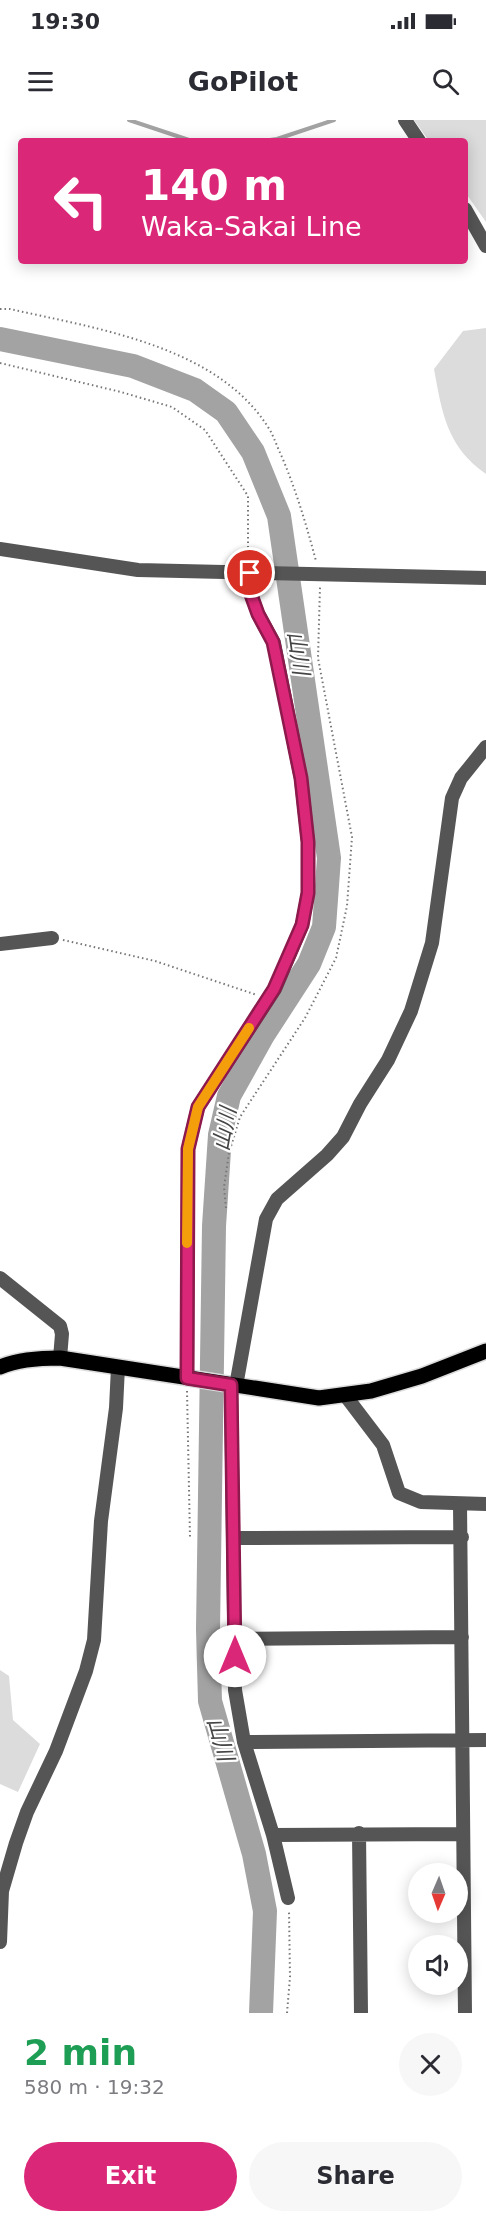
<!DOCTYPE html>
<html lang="en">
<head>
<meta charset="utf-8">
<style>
	body { margin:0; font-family:"DejaVu Sans","Noto Sans JP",sans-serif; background:#f7f7f7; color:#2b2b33; height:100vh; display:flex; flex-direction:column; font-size:22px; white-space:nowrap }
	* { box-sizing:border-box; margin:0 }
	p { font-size:20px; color:#7c7c81 }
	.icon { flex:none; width:33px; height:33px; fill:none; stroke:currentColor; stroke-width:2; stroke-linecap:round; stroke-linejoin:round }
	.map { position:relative; height:1893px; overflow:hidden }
	.drawer { display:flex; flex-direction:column; background:#fff; flex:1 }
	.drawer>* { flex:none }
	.guide { position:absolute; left:18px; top:18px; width:450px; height:126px; border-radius:6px; box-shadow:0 3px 15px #0003; background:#db2777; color:#fff; overflow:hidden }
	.needle { width:39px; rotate:182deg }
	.controls { position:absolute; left:408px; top:1743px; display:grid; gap:12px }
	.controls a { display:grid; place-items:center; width:60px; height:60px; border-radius:50%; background:#fff; box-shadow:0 3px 15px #0003; font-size:30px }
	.pin { position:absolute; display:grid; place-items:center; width:51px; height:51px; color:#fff; margin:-26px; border:3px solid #fff; border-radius:50%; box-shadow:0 2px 6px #0007 }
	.me { position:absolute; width:66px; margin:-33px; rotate:0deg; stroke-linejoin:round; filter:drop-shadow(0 0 4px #0008) }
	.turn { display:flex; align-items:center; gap:21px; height:126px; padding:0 24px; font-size:27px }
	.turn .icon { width:78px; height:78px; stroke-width:2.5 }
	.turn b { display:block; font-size:42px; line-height:51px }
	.round { display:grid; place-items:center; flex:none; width:63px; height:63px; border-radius:32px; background:#f7f7f7 }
	.summary { display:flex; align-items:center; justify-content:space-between; height:102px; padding:0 24px }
	h1 { font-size:36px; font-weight:700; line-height:45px; color:#1e9e55 }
	.cta { display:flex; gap:12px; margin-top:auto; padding:12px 24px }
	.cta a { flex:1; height:69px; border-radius:36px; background:#db2777; color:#fff; font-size:24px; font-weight:700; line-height:69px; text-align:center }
	.cta a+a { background:#f7f7f7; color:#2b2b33 }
	.status { display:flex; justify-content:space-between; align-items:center; height:42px; padding:0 30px; background:#fff; direction:ltr }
	.status svg { height:16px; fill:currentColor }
	header { display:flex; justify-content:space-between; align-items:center; height:78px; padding:0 24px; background:#fff; font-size:27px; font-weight:700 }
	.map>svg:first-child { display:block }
	.green { fill:#dcdcdc }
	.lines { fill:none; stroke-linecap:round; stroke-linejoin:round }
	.stream { stroke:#a3a3a3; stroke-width:4 }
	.river { stroke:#a3a3a3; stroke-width:24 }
	.major-casing { stroke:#dbdbdb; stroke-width:18 }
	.path { stroke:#777; stroke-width:2; stroke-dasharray:1.5 3; stroke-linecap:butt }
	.minor { stroke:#555; stroke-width:14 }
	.major { stroke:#000; stroke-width:15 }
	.route-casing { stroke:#8e194d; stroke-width:15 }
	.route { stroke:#db2777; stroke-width:10 }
	.slow { stroke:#f59e0b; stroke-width:10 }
	.labels { text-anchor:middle; stroke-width:4.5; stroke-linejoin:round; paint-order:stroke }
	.water-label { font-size:22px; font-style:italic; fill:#444; stroke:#fff }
</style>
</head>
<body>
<div class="status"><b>19:30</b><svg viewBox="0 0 49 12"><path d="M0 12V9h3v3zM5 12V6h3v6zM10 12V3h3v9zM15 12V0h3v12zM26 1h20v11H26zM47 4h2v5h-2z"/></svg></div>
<header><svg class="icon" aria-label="menu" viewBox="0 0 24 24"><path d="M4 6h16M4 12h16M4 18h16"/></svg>GoPilot<svg class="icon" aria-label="search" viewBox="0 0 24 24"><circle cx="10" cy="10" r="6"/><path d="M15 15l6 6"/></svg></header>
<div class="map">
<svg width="486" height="1893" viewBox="0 0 486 1893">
	<rect width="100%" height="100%" fill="#fff"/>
	<path class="green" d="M414,0H486V102L465,72V21H429Z
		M486,208V354C447,327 442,293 434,249L463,211Z
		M0,1550L9,1556L13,1600L40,1624L18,1672L0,1664Z"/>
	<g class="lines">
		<path class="stream" d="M129,0L192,21
			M263,21L277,19L334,0"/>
		<path class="river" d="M0,219L133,246L195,270L226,292L253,332L279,396L329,738L324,807L309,844L263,915L229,976L220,1015L214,1106L208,1510L210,1581L254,1734L265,1791L261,1893"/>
		<defs>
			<path id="major" d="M0,1247C19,1239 40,1238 60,1238L319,1278L371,1271L422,1256L486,1231"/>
		</defs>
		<use href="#major" class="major-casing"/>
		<path class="path" d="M0,189H10C98,209 221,226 271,312C275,320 278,329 282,337C297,373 306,404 316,441
			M0,243L121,272L172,287L205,310L248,376V438
			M63,820L155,841L257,875
			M226,1088L224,1067L229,1033L240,997L305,898L336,838L347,786L352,717L318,538L320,467
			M187,1271L190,1418
			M287,1893L290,1857L289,1791"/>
		<path class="minor" d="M405,0L419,21
			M465,89L486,126
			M0,429L138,450L486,458
			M0,824L52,818
			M0,1158L60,1206L62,1214L60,1238
			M187,1258L188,1029L198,987L275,869L302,805L308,773V722L301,659L274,523L258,494L249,469L250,453
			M231,1265L235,1570L244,1622L273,1715L288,1778
			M236,1266L266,1099L277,1079L327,1035L343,1017L360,984L388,940L411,891L432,823L452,678L461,658L486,627
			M345,1275L383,1325L399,1373L421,1382L486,1384
			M460,1384L465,1893
			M234,1418L462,1417
			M235,1519L462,1517
			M244,1622L486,1620
			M359,1713L361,1893
			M273,1715L463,1714
			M0,1822L2,1771L16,1723L27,1692L56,1631L86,1551L94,1520L101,1401L116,1288L118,1247"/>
		<use href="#major" class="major"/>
	</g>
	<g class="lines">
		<defs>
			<path id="route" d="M235,1536L231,1265L187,1258L188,1029L198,987L274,869L302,805L308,773V722L301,658L273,522L258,494L249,469L250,453"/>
		</defs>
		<use href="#route" class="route-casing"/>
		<use href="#route" class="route"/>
		<path class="slow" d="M187,1123L188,1029L198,987L249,908"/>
	</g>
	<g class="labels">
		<g class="water-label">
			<text transform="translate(299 533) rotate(82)" y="8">山川</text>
			<text transform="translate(224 1009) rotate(-80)" y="8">山川</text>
			<text transform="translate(221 1619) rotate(74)" y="8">山川</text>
		</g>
	</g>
</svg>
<div class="controls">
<a><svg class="needle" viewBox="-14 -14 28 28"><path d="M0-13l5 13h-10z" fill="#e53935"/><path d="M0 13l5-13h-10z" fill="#7c7c81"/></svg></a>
<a><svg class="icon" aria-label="sound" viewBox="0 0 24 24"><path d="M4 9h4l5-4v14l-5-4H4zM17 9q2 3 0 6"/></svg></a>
</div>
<div class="pin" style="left:250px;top:453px;background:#d93025"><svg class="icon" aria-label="arrive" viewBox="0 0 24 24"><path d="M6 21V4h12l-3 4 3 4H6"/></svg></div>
<svg class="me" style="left:235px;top:1536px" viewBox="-20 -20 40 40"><circle r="19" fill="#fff"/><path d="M0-13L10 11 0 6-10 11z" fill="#db2777"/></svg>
<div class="guide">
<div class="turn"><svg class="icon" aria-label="left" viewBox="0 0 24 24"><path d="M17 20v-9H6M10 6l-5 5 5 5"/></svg><div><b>140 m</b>Waka-Sakai Line</div></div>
</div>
</div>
<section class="drawer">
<div class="summary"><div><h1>2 min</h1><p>580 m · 19:32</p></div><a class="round"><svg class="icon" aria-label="close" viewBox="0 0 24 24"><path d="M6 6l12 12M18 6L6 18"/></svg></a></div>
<div class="cta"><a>Exit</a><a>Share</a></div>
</section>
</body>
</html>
